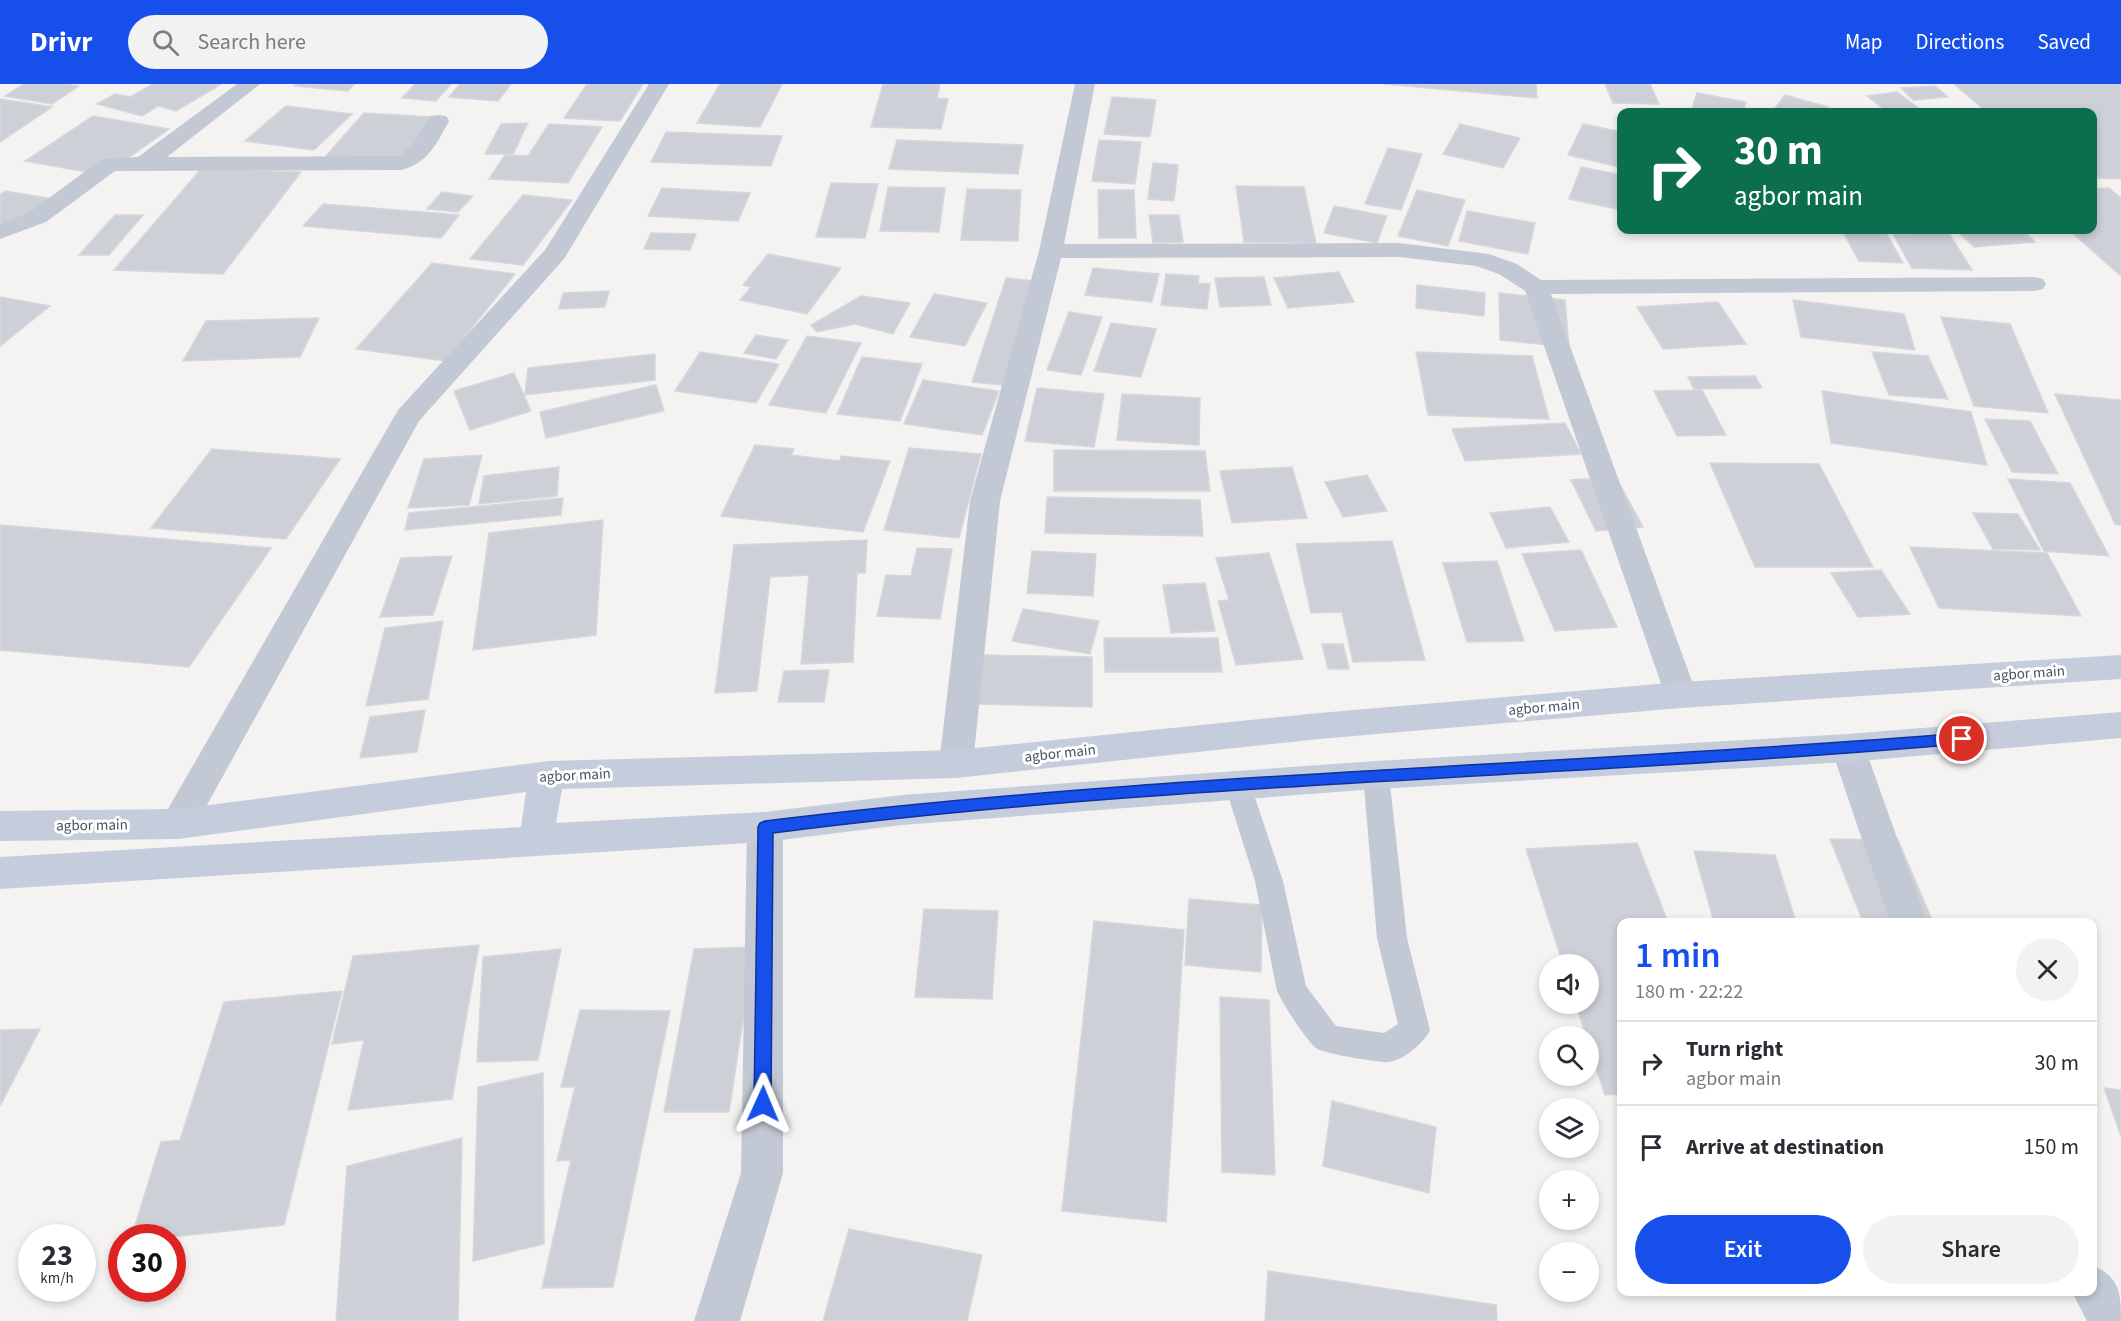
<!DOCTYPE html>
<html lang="en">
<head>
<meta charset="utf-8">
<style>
	body { margin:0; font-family:"Source Sans 3",sans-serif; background:#f2f2f3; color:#2b2b33; height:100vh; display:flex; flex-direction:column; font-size:22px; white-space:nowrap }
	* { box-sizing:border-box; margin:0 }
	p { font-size:20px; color:#7c7c81 }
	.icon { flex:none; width:33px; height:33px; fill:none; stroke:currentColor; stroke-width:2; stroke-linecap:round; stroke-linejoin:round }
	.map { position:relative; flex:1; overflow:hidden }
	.sheet { position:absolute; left:1617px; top:834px; width:480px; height:378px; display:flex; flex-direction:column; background:#fff; border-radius:12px; box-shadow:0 3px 9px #0003 }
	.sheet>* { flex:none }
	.guide { position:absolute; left:1617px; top:24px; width:480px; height:126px; border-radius:12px; box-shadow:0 3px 9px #0003; background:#0b6e4f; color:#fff; overflow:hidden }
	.fabs { position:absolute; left:1539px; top:870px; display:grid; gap:12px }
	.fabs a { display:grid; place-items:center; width:60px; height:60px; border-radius:50%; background:#fff; box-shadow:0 3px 9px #0003; font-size:30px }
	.speed { position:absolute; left:18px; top:1140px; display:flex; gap:12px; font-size:30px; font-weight:700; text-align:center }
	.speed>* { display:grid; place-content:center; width:78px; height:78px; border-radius:50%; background:#fff; box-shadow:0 3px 9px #0003; line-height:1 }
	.speed small { font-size:15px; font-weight:400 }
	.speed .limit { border:9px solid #d22; background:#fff; color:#111 }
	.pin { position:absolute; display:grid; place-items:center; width:51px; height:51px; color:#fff; margin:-26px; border:3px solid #fff; border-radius:50%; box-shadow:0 2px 6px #0007 }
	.me { position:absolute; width:66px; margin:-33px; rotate:1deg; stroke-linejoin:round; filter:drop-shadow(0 0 4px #0008) }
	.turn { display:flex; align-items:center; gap:21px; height:126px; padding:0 18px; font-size:27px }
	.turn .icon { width:78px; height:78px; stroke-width:2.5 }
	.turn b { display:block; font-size:42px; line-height:51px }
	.round { display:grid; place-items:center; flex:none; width:63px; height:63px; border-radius:32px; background:#f2f2f3 }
	.overview { display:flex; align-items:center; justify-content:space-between; height:102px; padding:0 18px }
	h1 { font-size:36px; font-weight:600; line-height:45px; color:#164fea }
	.action { display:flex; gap:12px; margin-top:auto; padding:12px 18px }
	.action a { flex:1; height:69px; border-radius:36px; background:#164fea; color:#fff; font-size:24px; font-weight:600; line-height:69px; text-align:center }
	.action a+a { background:#f2f2f3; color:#2b2b33 }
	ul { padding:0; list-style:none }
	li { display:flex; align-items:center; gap:18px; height:84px; padding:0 18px; border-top:2px solid #e1e1e2 }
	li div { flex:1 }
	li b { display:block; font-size:22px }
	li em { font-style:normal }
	header { display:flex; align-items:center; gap:36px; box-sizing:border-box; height:84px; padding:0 30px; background:#164fea; color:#fff }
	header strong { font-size:28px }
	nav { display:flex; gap:33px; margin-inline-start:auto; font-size:21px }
	.search { width:420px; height:54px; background:#f2f2f3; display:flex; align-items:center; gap:15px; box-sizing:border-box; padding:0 21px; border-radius:33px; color:#7c7c81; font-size:22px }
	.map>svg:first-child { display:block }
	.building { fill:#ced0d7; stroke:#d6d7dd; stroke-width:1.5 }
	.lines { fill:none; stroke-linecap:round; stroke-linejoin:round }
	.service { fill:#c3c9d4; fill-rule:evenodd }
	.minor { fill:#c3c9d4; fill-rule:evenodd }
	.secondary { fill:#c5ccdb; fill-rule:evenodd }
	.route { fill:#164fea; stroke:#0e3398; stroke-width:1.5 }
	.labels { text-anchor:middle; stroke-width:6; stroke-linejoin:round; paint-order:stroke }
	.street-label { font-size:15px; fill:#495160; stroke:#fff }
</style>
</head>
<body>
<header>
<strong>Drivr</strong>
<div class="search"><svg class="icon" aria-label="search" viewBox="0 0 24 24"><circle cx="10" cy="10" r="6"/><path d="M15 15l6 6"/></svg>Search here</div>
<nav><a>Map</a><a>Directions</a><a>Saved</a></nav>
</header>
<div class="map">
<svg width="2121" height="1237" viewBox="0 0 2121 1237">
	<rect width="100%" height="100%" fill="#f4f3f2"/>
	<path class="building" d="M24,0H64L79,2L52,20L5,12Z
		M24,0H64L79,2L52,20L5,12Z
		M153,0H217L220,1L176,27L158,22L142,32L97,20L115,10L130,13Z
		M153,0H217L220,1L176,27L158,22L142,32L97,20L115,10L130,13Z
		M296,0H354L348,7L294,2Z
		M415,0H451L436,17L402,14Z
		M460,0H511L498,17L449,13Z
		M587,0H643L620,37L564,34Z
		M720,0H782L760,43L697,39Z
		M883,0H940L937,14L948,15L941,45L871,43Z
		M1384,0H1536L1537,14Z
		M1605,0H1650L1659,20L1613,19Z
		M1954,0H2121V95L2097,94L2092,89V28H1987Z
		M1935,2L1948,13L1913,16L1901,4Z
		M1897,8L1924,28H1888L1867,12Z
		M1697,9L1746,18L1743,28H1691Z
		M1785,11L1828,23L1825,28H1772Z
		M1112,13L1156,16L1150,53L1104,50Z
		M0,15L52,23L0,58Z
		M0,15L52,23L0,58Z
		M286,22L352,30L314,66L245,57Z
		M286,22L352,30L314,66L245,57Z
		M364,29L447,34L411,79L324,74Z
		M364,29L447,34L411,79L324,74Z
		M93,32L169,45L104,91L25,77Z
		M93,32L169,45L104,91L25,77Z
		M528,39L513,70H485L501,40Z
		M549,40L602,43L568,99L489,95L505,71L528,72Z
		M1460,40L1520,54L1503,84L1443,70Z
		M1583,40L1622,48V77L1619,83L1568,71Z
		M666,48L782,52L771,82L651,78Z
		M897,56L1023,61L1018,90L889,85Z
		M1099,56L1141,58L1135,100L1092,97Z
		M1388,64L1422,70L1401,126L1365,120Z
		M1153,79L1178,81L1174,117L1148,115Z
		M1581,83L1622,91V126L1569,115Z
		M201,85L301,88L223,190L114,186Z
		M201,85L301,88L223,190L114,186Z
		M831,99L878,100L865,154L816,153Z
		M1236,102L1304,103L1316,159L1244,158Z
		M888,103L945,104L939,148L880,147Z
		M662,104L750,109L738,137L648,132Z
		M2109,104L2121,114V192L2069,146H2092V105Z
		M967,105L1021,106L1018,157L961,156Z
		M1098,106H1134L1136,154H1099Z
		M1417,106L1465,116L1448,162L1398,152Z
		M5,107L65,117L28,144L0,139V111Z
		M5,107L65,117L28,144L0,139V111Z
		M442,108L473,112L458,128L427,125Z
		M523,111L572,116L523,181L470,175Z
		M323,120L459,131L441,154L303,142Z
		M1334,122L1387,132L1377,159L1324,149Z
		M1467,127L1535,139L1528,170L1459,157Z
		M115,131H143L109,171H79Z
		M115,131H143L109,171H79Z
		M1149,131H1179L1183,158L1153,159Z
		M1842,146L1885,147L1903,179L1859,177Z
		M1905,146H1947L1972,186L1912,184L1893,150H1908Z
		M1956,146H2022L2035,158L1974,163Z
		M651,149L696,150L690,166L644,165Z
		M768,170L841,184L807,230L740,216L751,203L743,201Z
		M432,179L515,190L445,277L356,265Z
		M1093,184L1159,190L1152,218L1085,211Z
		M1339,188L1354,218L1288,224L1274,194Z
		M1166,190L1199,192L1198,199L1210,200L1207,225L1161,221Z
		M1264,193L1271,221L1220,223L1215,194Z
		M1006,194L1034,197L1002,301L972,298Z
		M1417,201L1485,209L1484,232L1416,224Z
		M609,207L605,223L559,225L563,209Z
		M1499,209L1565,216L1569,263L1500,256Z
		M934,210L987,219L965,262L910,253Z
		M861,212L910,219L893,250L855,240L817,248L811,241Z
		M0,213L50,222L0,262Z
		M0,213L50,222L0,262Z
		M1793,216L1904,230L1915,266L1801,253Z
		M1718,218L1746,260L1663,265L1637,223Z
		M1069,228L1102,233L1081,291L1047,286Z
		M1941,233L2010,240L2048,329L1974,322Z
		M319,234L300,273L183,277L206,237Z
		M319,234L300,273L183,277L206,237Z
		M1111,239L1156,245L1141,293L1094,287Z
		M756,251L788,256L776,275L744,269Z
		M807,252L861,259L826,329L769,321Z
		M700,268L779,280L756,319L675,307Z
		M1416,268L1532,272L1549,335L1428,331Z
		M1872,268L1928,272L1948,315L1889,311Z
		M655,270V296L525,311L528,284Z
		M862,273L922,280L900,337L837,330Z
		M514,289L531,327L470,346L454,307Z
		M1755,292L1762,304L1694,305L1688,293Z
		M923,296L999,307L982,351L904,340Z
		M656,301L664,327L546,354L540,328Z
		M1037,304L1104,310L1094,363L1025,357Z
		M1702,306L1726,351L1677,352L1654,307Z
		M1822,307L1971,328L1987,381L1831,359Z
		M1122,310L1200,314L1199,361L1117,356Z
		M2055,310L2121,316V441L2115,440Z
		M1985,335L2030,337L2058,390L2012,388Z
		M1565,339L1581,370L1465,377L1452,345Z
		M755,361L794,365L791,371L840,377L841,372L890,377L863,448L721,432Z
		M909,364L981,370L959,454L884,446Z
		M212,365L340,375L286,455L151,444Z
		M1054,366L1205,367L1210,407H1054Z
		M482,371L469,421L408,424L424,375Z
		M1710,379L1819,380L1873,483H1755Z
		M559,383L557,412L479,420L484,392Z
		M1292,383L1307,434L1232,439L1220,387Z
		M1367,391L1387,427L1343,433L1325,398Z
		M1616,393L1643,443L1596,447L1571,396Z
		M2008,395L2070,399L2109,472L2044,467Z
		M1047,413L1200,416L1203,452L1045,449Z
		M563,414L561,431L405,446L409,429Z
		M1550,423L1569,458L1506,464L1490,429Z
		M1973,429L2018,430L2040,466L1993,465Z
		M603,436L596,551L473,566L489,449Z
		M0,441L271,464L189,583L0,566Z
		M0,441L271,464L189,583L0,566Z
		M867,456L865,489H857L853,578L801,580L809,491L770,493L757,607L715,609L734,461Z
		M1392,457L1425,576L1353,578L1342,528L1311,529L1296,460Z
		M1910,463L2047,469L2081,532L1939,524Z
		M917,464L952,465L940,535L877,532L886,491L911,492Z
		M1581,466L1617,543L1555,547L1522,470Z
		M1032,467L1096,470L1093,512L1027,509Z
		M1269,469L1303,575L1236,581L1218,517L1229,516L1216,474Z
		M452,472L433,531L380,533L401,474Z
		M1497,477L1524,557L1467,558L1443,479Z
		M1881,486L1910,530L1858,533L1831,489Z
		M1205,499L1215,547L1171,549L1163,501Z
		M1023,525L1099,537L1090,570L1012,557Z
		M443,537L428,615L366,622L385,544Z
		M1104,554H1218L1222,588H1105Z
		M1322,560H1343L1349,585H1328Z
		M983,571L1092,573V623L978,620Z
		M829,586L824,618H778L784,587Z
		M425,626L417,668L360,674L370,633Z
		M1830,755L1898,756L1933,838H1863Z
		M1637,759L1668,838H1622V1010L1605,1011L1588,960V952H1586L1576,920H1588V880H1563L1526,765Z
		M1694,767L1775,771L1796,838H1714Z
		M1189,815L1262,821L1261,888L1185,881Z
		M924,825L998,827L992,915L915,913Z
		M1094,837L1184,846L1166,1138L1062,1127Z
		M479,861L452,1015L348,1026L364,956L332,960L353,872Z
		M754,863L729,1028H664L694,865Z
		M561,865L538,976L477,978L483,873Z
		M342,907L284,1141L161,1154H131L161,1058L180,1056L224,918Z
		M1220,913L1269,916L1275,1091L1222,1088Z
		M580,926L670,927L613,1203L542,1204L571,1076L557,1077L575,1003H561Z
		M40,945L0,1022V946Z
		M543,989L544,1160L473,1177L478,1003Z
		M2104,1004L2121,1006V1052Z
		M1332,1017L1436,1043L1429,1109L1323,1082Z
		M462,1054L458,1237H336L347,1082Z
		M849,1145L982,1171L967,1237H823Z
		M1268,1187L1496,1221L1497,1237H1265Z"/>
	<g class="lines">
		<path class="service" d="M1376,680L1385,683L1389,691L1407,854L1430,946C1424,959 1403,977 1388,978C1379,979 1321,969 1316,964C1305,955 1283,920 1277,907L1255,797L1225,702L1229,694L1238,691L1247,694L1251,702L1283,797L1306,902L1336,942L1384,949L1398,940L1377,854L1363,691L1367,683Z"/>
		<path class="minor" d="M237,0H260L167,73L399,72L414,59L430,32L438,31L446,32L449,37C437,59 428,79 402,86L115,87L46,138L0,155V140L30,128L102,75L138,73Z
			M649,0H669L564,175L419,337L191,750L178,755L165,750L160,740L165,730L398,326L545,166Z
			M1075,0H1095L1064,160L1399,159L1489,170L1517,180L1541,196L2034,193L2043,195L2046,200L2043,205L2034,207L1551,210L1697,611L1693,620L1681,624L1669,620L1665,611L1525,207L1499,190L1476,182L1399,173L1061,174L1000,417L973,680L968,690L956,694L944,690L939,680L970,417L1039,167Z
			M1848,650L1860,654L1865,664L1927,838H1890L1831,664L1836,654Z
			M765,728L778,733L783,743V1089L740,1237H694L741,1089L747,743L752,733Z
			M2092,1181C2120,1193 2121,1209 2121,1237H2087L2072,1208H2092Z"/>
		<path class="secondary" d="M2121,571V595L1681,624L1319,655L956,694L562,705L556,739L765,728L902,711L1376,677L1848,650L2121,628V654L1848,678L1376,705L902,741L765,758L0,805V773L521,743L526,708L178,755L0,757V727L178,725L549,677L956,666L1319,629L1681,598Z"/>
	</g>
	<path class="route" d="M1962,649L1969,655L1962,660C1566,694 1167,698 773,749L771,1020L769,1026L763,1028L757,1026L754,1020L758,743L760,739L765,737C1162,688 1563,682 1962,649Z"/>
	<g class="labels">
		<g class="street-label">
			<text transform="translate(2029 589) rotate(-4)" y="5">agbor main</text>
			<text transform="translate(1544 623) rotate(-5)" y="5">agbor main</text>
			<text transform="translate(1060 669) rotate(-6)" y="5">agbor main</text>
			<text transform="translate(575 691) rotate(-3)" y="5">agbor main</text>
			<text transform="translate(92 741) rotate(-1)" y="5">agbor main</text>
		</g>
	</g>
</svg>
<div class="fabs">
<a><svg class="icon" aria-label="sound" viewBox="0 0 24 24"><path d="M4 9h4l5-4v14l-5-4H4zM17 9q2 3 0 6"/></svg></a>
<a><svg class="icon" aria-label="search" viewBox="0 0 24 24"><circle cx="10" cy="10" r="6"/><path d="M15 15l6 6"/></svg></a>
<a><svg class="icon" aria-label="layers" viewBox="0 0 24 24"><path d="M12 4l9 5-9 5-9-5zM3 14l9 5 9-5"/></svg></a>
<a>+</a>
<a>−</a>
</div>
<div class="speed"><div>23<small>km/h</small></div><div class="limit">30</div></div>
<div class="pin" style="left:1962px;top:655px;background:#d93025"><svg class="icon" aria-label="arrive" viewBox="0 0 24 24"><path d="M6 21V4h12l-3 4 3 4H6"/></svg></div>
<svg class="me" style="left:763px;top:1020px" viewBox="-20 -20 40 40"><path d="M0-17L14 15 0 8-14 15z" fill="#164fea" stroke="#fff" stroke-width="4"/></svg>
<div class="guide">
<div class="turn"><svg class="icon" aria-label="right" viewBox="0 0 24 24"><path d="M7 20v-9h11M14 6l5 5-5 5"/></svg><div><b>30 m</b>agbor main</div></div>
</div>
<section class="sheet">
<div class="overview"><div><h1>1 min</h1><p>180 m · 22:22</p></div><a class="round"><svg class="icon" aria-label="close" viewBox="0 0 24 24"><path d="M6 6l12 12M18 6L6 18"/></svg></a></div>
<ul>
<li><svg class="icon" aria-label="right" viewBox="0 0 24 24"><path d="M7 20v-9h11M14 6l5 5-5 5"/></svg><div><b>Turn right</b><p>agbor main</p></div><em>30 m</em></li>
<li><svg class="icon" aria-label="arrive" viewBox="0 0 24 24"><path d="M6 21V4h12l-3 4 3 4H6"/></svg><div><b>Arrive at destination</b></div><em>150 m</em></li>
</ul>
<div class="action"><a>Exit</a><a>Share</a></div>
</section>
</div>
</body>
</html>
